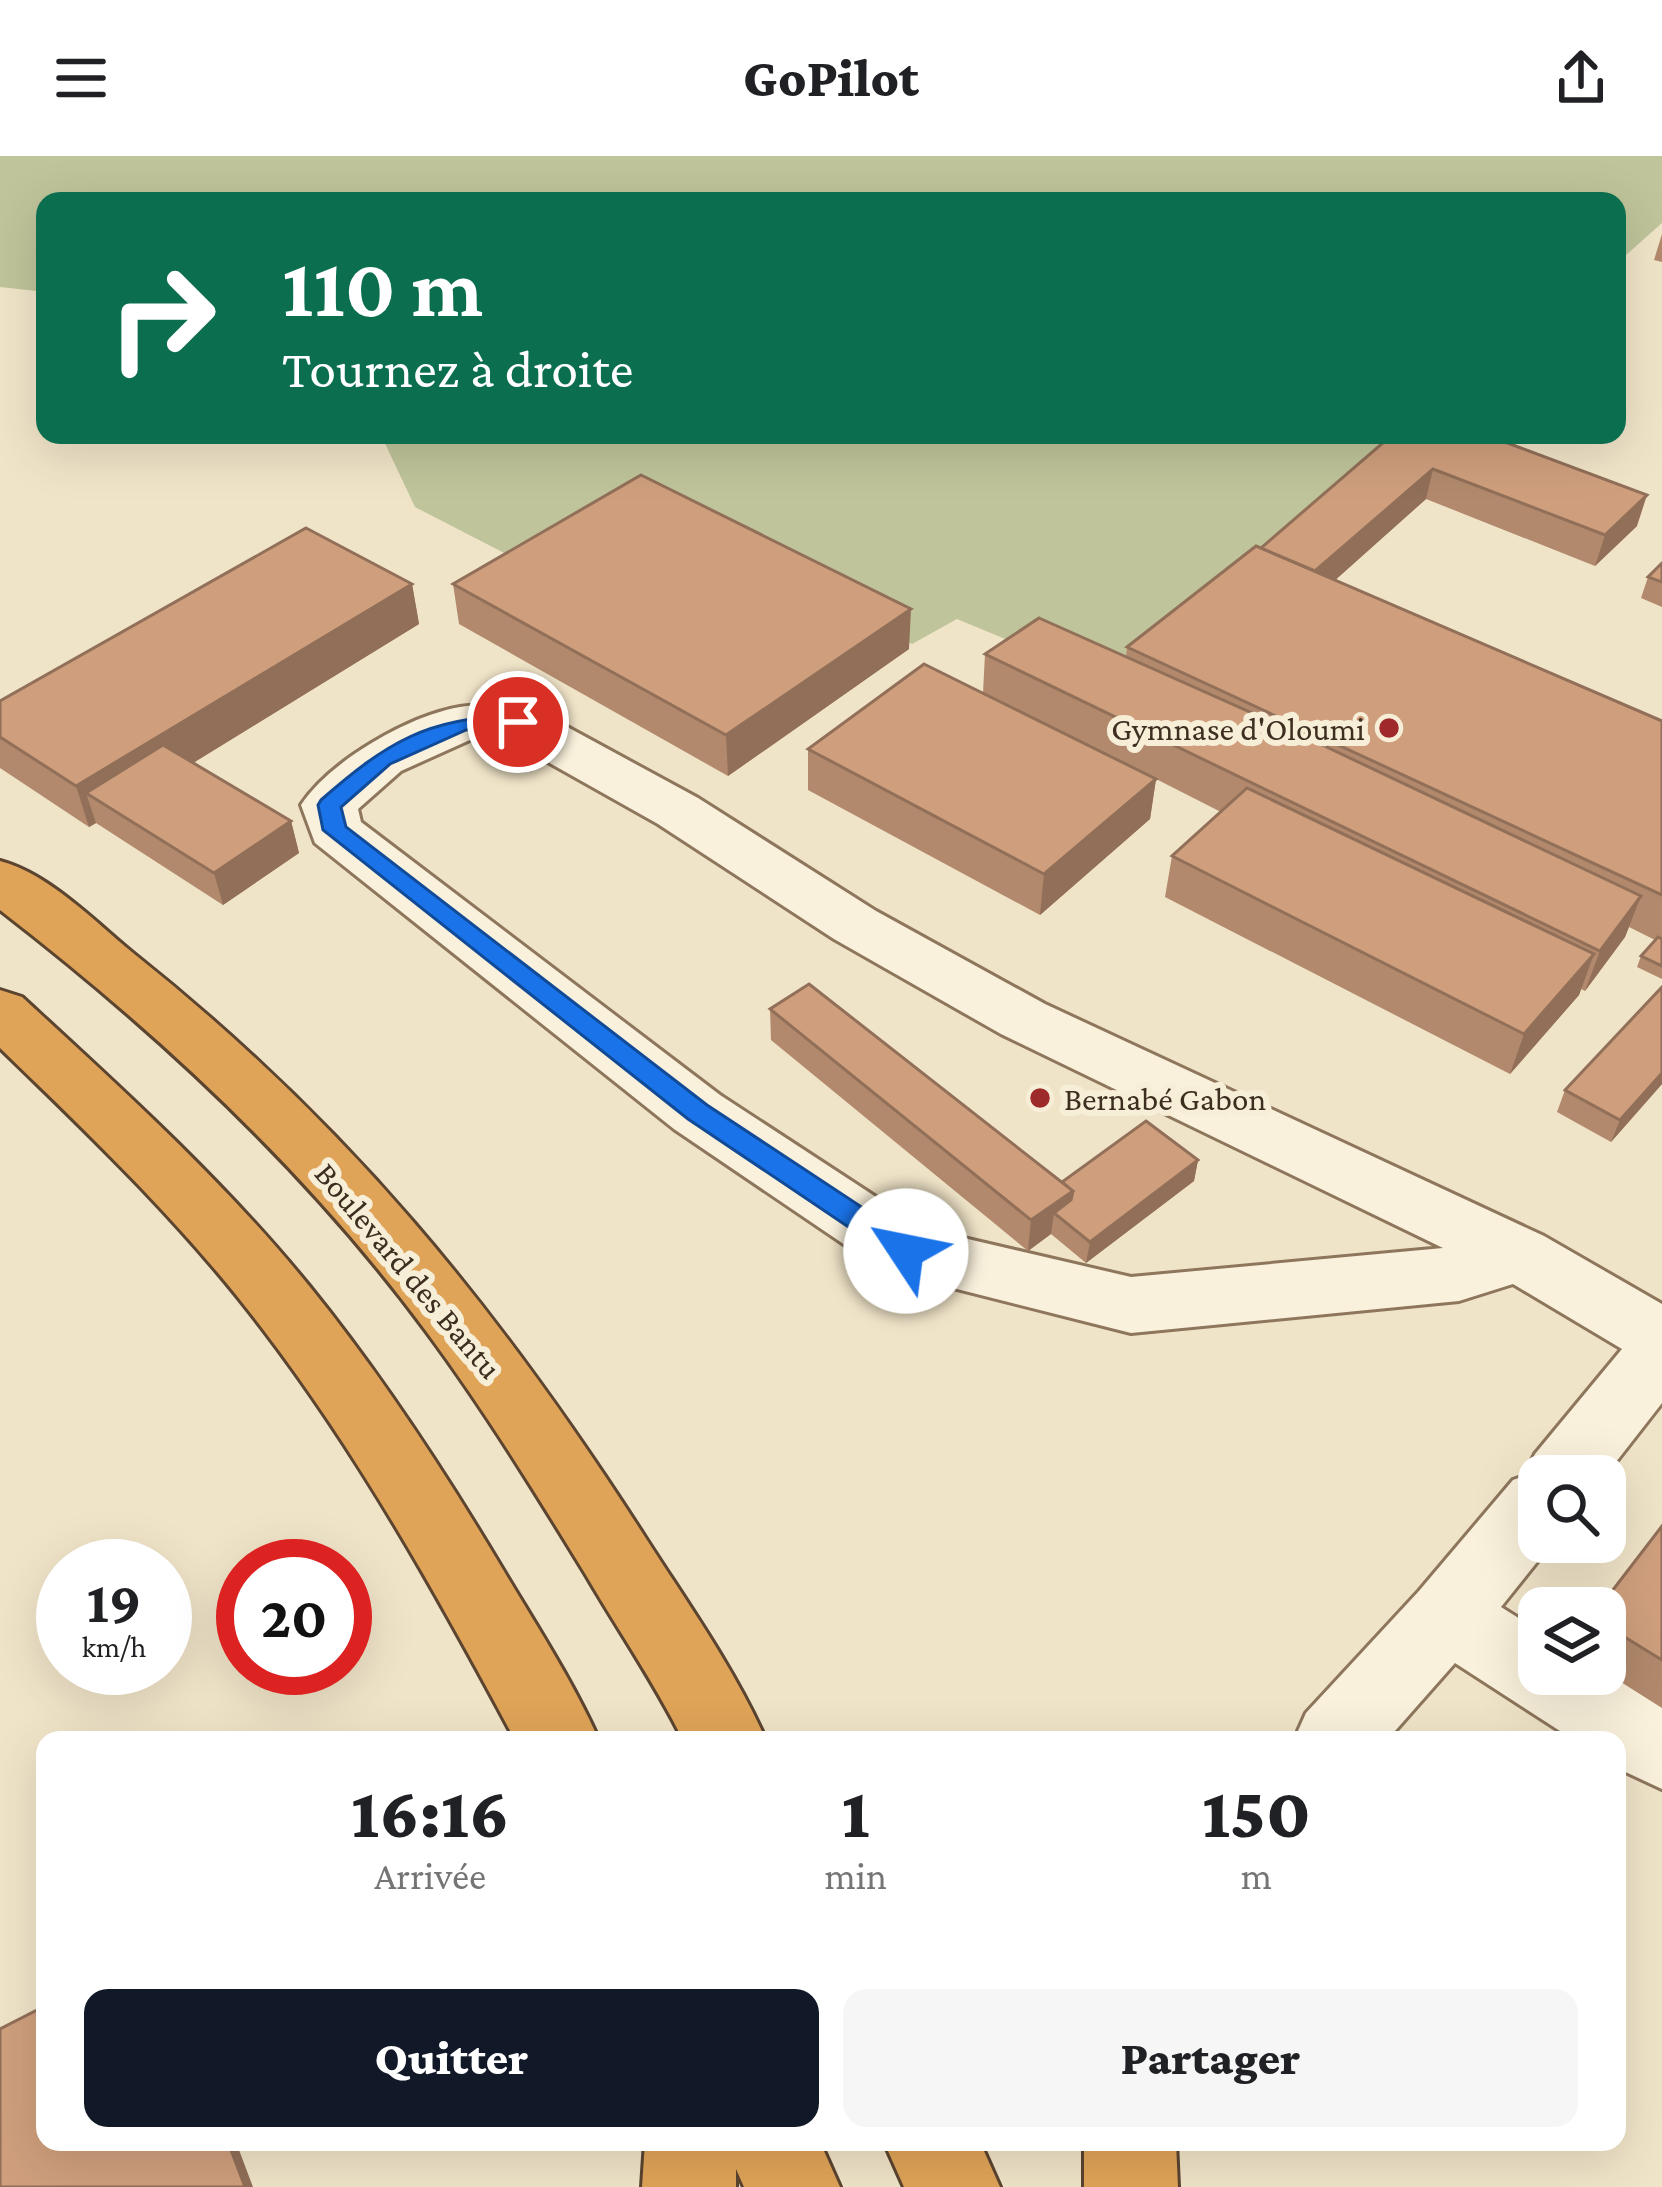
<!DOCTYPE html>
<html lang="fr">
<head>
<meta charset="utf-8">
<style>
	body { margin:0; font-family:"Crimson Pro",serif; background:#f6f6f6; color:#202124; height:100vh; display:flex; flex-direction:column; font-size:45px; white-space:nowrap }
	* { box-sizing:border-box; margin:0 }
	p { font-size:39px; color:#757577 }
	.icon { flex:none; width:66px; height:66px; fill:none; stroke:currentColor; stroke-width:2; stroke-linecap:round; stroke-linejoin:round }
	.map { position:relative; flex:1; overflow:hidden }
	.details { position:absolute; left:36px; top:1575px; width:1590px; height:420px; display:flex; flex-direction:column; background:#fff; border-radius:24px; box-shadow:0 12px 48px #0002 }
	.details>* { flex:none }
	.guide { position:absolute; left:36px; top:36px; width:1590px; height:252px; border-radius:24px; box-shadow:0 12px 48px #0002; background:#0b6e4f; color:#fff; overflow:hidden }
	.buttons { position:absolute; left:1518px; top:1299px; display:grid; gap:24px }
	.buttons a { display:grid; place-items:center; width:108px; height:108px; border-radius:24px; background:#fff; box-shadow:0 12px 48px #0002; font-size:60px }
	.speed { position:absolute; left:36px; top:1383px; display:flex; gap:24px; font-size:60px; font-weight:700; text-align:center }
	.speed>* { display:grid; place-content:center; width:156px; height:156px; border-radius:50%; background:#fff; box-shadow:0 12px 48px #0002; line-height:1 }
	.speed small { font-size:30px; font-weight:400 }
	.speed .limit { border:18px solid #d22; background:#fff; color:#111 }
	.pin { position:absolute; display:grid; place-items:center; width:102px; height:102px; color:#fff; margin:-51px; border:6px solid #fff; border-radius:50%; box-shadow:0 3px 12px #0007 }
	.me { position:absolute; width:132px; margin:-66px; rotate:304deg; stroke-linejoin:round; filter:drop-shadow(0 0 9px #0008) }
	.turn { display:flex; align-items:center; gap:42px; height:252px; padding:0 48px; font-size:54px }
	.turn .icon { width:156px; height:156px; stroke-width:2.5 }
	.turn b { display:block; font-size:84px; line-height:102px }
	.eta { display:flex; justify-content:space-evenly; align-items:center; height:204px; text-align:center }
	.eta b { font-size:72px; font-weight:800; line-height:84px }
	.cta { display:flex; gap:24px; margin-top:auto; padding:24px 48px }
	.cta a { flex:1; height:138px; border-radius:24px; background:#111827; color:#fff; font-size:48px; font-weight:800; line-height:138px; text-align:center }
	.cta a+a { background:#f6f6f6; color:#202124 }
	header { display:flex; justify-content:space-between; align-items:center; height:156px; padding:0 48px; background:#fff; font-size:54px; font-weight:800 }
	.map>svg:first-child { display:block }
	.cemetery { fill:#bfc49a }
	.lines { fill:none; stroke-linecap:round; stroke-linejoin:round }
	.minor-casing { stroke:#8d765c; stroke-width:6 }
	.highway-casing { stroke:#5b4430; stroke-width:6 }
	.minor { fill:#faf1dc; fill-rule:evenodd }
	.highway { fill:#e0a458; fill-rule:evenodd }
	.wall { fill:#b2896c }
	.shaded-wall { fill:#916f58 }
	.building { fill:#cf9f7d; stroke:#916f58; stroke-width:3 }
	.route { fill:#1a73e8; stroke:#114b97; stroke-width:3 }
	.poi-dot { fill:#9e2a2b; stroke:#f7eed8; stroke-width:4.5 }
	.labels { text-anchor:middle; stroke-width:12; stroke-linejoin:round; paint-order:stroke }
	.poi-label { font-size:33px; fill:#3d2e20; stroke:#f7eed8; text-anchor:end }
	.street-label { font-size:33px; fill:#3d2e20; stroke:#f7eed8 }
</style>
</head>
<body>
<header><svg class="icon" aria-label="menu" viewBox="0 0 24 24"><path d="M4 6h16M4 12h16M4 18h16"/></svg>GoPilot<svg class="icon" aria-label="share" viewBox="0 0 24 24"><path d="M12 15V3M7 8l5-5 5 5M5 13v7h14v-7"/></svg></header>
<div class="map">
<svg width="1662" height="2031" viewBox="0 0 1662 2031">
	<rect width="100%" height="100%" fill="#f0e4c8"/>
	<path class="cemetery" d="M0,0H1662V67L1617,107V45H45V136L0,131Z
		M381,279H1421L1122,531L957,463L912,488L644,353L537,414L415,351Z"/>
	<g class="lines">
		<defs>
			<path id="minor" d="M517,549L536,554L698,642L876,755L1045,848L1544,1080L1662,1148V1247L1605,1320H1539V1386H1553L1501,1451L1539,1475V1518L1605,1515L1662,1550V1633L1617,1612V1584H1574L1455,1507L1387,1584H1294L1306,1557L1419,1435L1513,1324L1524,1320L1535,1298L1622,1193L1513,1128L1459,1145L1131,1177L882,1114L674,973L315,687L301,649C330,605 408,560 460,551C478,548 498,550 517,549ZM472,583H507L658,668L834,783L1001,878L1443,1092L1131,1121L925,1073L720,939L361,666L358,653L401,615Z"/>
			<path id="highway" d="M0,705C49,718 94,765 133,797C349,969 497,1151 645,1381C688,1448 734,1512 766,1584H683C655,1527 618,1474 586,1419C535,1336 484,1253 426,1175C307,1014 158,876 0,754Z
				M0,834L22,841C122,933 224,1025 310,1131C383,1221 446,1318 505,1417C538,1472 573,1526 599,1584H515C439,1442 360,1300 262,1172C185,1070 92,981 0,892Z
				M645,1986H820L840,2031H744L736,2013V2031H642Z
				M884,1986H980L1000,2031H904Z
				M1084,1986H1176L1178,2031H1084Z"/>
		</defs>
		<use href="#minor" class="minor-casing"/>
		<use href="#highway" class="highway-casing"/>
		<use href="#minor" class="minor"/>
		<use href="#highway" class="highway"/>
	</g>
	<path class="wall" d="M1662,78V106L1654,104Z
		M1392,279L1637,370L1595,410L1426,343L1335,424L1662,565V823L1637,811L1641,800L1655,784L1629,771L1625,781L1585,835L1581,833L1579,839L1510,918L1165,741L1172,700L1221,656L1156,623L1150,663L1040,759L808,634V593L983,537L985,498L1126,501L1127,491L1261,392Z
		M1662,407V451L1641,442L1648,421Z
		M412,428L419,468L193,607L291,665L299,697L223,749L96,667L89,671L0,612V545Z
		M453,428L909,493L728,620L459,468Z
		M1662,831V928L1611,986L1557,956L1565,934Z
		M770,853L1062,1026L1198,1004L1194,1025L1086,1107L1051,1078L1028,1095L771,884Z
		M1662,1370V1552L1605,1516V1452Z"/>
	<path class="shaded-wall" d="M1433,313L1426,343L1304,452L1310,421Z
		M1647,339L1637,370L1595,410L1605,379Z
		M412,428L419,468L115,655L86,637L96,667L89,671L76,630Z
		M911,453L909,493L728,620L726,579Z
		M1156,623L1150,663L1040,759L1044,718Z
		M291,665L299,697L223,749L214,717Z
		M1641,740L1625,781L1585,835L1600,795Z
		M1594,798L1579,839L1510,918L1524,878Z
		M1662,917V928L1611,986L1620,964Z
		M1198,1004L1194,1025L1086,1107L1090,1086Z
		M1073,1035L1069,1066L1054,1057L1051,1078L1028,1095L1031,1064Z
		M228,1986H236L253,2031H245Z"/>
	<path class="building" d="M1392,279H1486L1647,339L1605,379L1433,313L1315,415L1261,392Z
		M641,319L911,453L726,579L453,428Z
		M306,372L412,428L76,630L0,581V545Z
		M1256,390L1662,565V739L1127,491Z
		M1662,407V426L1648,421Z
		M1039,462L1297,577L1641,740L1600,795L985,498Z
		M924,508L1156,623L1044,718L808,593Z
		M163,589L291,665L214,717L86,637Z
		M1247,632L1594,798L1524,878L1172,700Z
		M1658,781L1662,783V810L1641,800Z
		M809,828L1073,1035L1031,1064L770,853Z
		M1662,831V917L1620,964L1565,934Z
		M1146,965L1198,1004L1090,1086L1054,1057L1071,1044L1073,1035L1062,1026Z
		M1662,1370V1504L1605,1469V1452H1599Z
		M45,1850V1986H228L245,2031H0V1873Z"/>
	<path class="route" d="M518,559L529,566L525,571L466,574L390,608L341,651L346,671L707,949L916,1087L920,1095L916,1103H896L688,963L323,674L318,649L321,644C387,586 428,561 518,559Z"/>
	<g class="poi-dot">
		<circle cx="1389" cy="572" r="12"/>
		<circle cx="1040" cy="942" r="12"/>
	</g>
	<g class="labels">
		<g class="poi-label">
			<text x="1365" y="584">Gymnase d'Oloumi</text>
			<text x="1064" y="954" text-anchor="start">Bernabé Gabon</text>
		</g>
		<g class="street-label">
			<text transform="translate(409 1114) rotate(50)" y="12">Boulevard des Bantu</text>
		</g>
	</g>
</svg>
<div class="buttons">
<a><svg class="icon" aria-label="search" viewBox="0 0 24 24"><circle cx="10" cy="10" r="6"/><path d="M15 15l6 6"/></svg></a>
<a><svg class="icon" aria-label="layers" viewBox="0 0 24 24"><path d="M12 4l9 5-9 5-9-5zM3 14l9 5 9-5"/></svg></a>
</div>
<div class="speed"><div>19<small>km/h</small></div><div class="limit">20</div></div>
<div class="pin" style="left:518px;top:566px;background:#d93025"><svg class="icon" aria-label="arrive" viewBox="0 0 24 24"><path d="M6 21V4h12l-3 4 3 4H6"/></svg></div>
<svg class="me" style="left:906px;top:1095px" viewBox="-20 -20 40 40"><circle r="19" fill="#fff"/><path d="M0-13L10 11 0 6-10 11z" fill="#1a73e8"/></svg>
<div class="guide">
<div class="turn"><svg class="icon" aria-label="right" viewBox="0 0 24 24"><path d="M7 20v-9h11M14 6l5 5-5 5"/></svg><div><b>110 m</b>Tournez à droite</div></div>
</div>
<section class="details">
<div class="eta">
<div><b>16:16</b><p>Arrivée</p></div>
<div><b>1</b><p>min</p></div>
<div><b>150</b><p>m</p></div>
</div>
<div class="cta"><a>Quitter</a><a>Partager</a></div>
</section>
</div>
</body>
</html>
